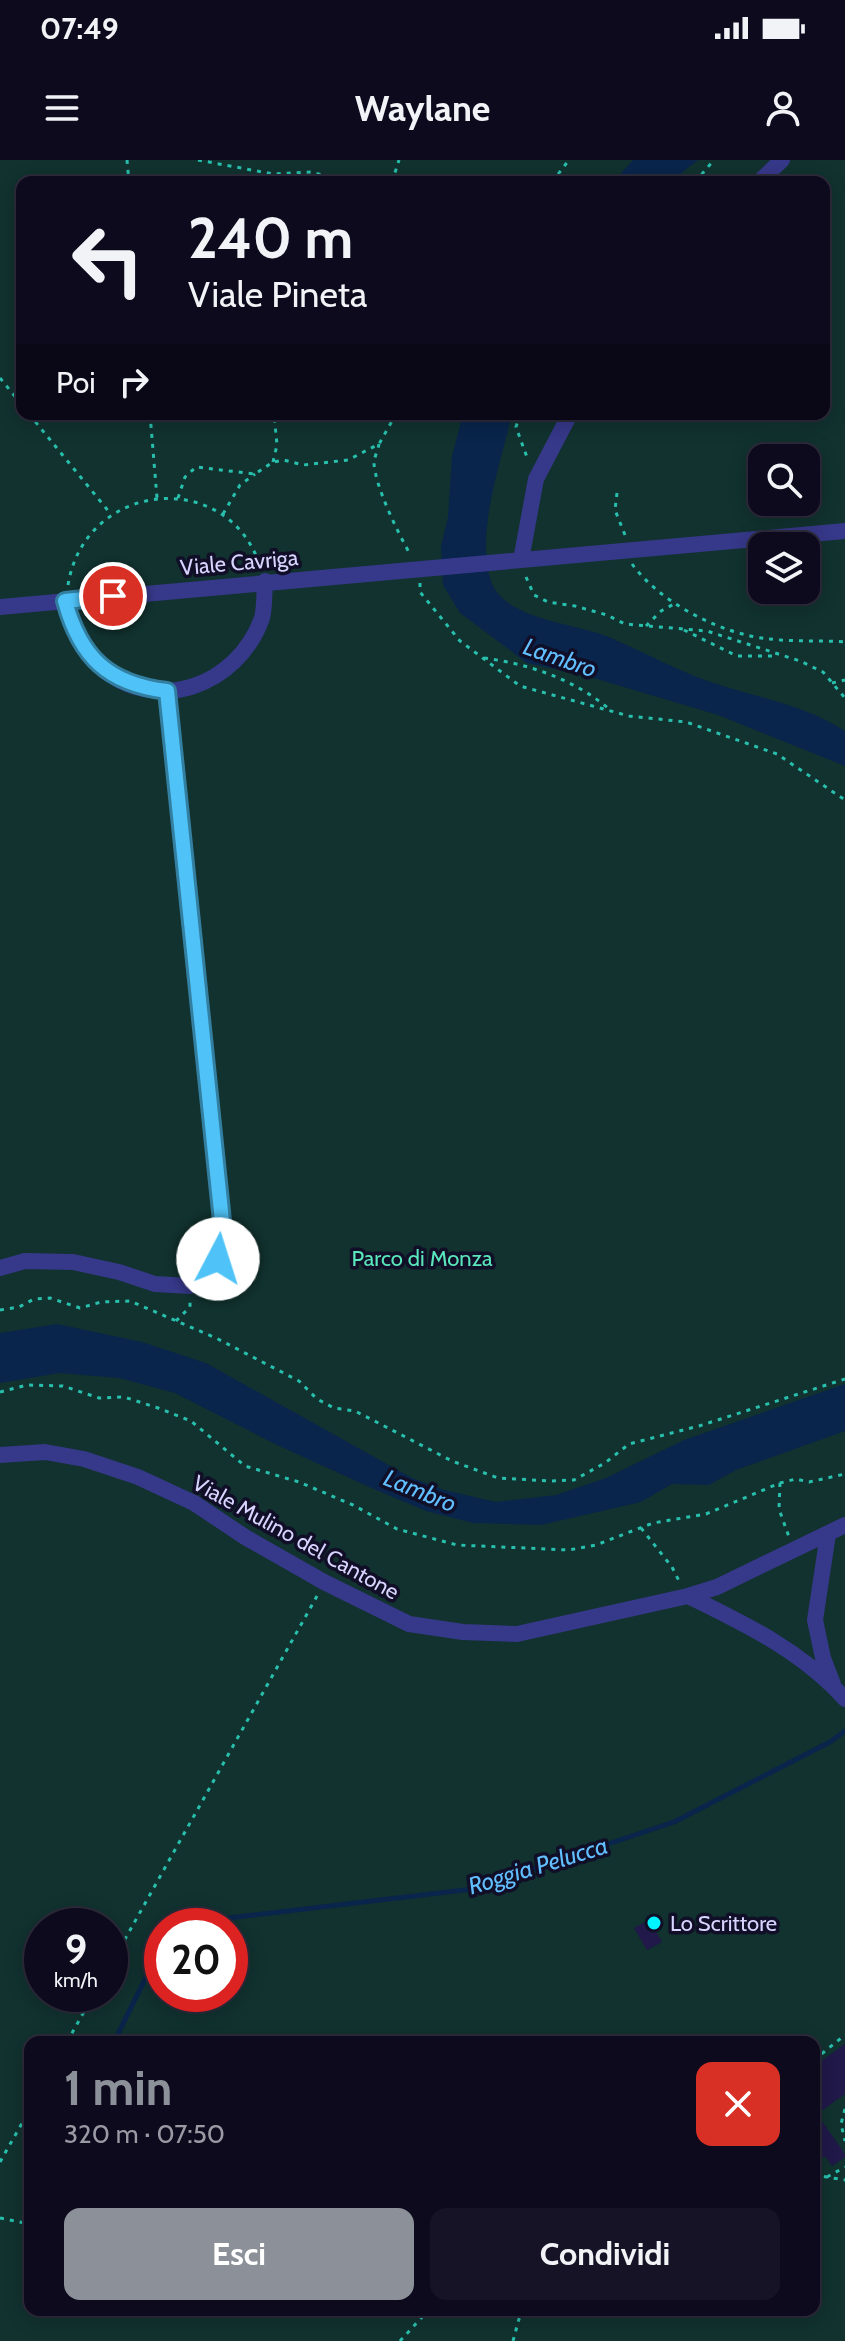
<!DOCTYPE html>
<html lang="it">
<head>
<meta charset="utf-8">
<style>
	body { margin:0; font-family:Cabin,sans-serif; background:#161326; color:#f1f3f6; height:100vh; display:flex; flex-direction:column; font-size:30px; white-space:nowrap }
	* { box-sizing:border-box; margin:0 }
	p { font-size:26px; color:#9a9aa4 }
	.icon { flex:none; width:44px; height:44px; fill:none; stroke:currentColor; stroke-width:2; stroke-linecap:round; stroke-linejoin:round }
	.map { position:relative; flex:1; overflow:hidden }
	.sheet { position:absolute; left:24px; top:1876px; width:796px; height:280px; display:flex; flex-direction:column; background:#0d0a1d; border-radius:16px; box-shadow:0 4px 20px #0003,0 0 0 2px #2d2b3b }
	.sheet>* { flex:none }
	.hud { position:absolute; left:16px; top:16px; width:814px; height:244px; border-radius:16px; box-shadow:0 4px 20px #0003,0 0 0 2px #2d2b3b; background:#0d0a1d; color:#f1f3f6; overflow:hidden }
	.tools { position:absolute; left:748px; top:284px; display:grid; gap:16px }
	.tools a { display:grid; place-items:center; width:72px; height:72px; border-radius:16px; background:#0d0a1d; box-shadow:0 4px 20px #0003,0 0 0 2px #2d2b3b; font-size:40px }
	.speed { position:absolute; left:24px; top:1748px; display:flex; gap:16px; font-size:40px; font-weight:700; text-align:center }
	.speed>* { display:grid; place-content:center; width:104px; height:104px; border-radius:50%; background:#0d0a1d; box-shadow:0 4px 20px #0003,0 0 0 2px #2d2b3b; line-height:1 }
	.speed small { font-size:20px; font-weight:400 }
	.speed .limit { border:12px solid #d22; background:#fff; color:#111 }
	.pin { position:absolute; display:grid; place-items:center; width:68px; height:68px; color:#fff; margin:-34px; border:4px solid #fff; border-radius:50%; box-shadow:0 2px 8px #0007 }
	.me { position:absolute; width:88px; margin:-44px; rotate:5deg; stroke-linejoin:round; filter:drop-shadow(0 0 6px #0008) }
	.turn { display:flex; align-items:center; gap:28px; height:168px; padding:0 40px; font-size:36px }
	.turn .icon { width:104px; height:104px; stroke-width:2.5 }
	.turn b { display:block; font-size:56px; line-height:68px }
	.then { display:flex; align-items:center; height:76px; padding:0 40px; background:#0003; gap:16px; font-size:30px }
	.round { display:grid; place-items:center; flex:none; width:84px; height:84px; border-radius:16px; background:#161326 }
	.summary { display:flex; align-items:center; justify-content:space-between; height:136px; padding:0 40px }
	h1 { font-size:48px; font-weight:700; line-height:60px; color:#8c9099 }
	.action { display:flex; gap:16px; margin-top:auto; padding:16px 40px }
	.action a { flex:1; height:92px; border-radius:16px; background:#8c9099; color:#fff; font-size:32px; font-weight:700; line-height:92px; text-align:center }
	.action a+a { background:#161326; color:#f1f3f6 }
	.status { display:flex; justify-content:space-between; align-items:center; height:56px; padding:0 40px; background:#0d0a1d; direction:ltr }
	.status svg { height:22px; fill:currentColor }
	header { display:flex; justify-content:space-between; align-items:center; height:104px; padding:0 40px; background:#0d0a1d; font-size:36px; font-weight:700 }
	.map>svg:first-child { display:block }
	.green { fill:#11322f; fill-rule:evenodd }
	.water { fill:#09254b }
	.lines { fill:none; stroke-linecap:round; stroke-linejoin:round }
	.stream { stroke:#09254b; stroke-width:5 }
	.building { fill:#201949 }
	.path { stroke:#29bfad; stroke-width:3; stroke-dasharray:4 6; stroke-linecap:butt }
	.minor { stroke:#363889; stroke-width:16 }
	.route-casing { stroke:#337fa1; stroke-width:20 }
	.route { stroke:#4fc3f7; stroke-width:14 }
	.poi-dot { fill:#00f3ff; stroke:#110e27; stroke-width:3 }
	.labels { text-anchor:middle; stroke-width:7; stroke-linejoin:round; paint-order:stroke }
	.street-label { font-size:22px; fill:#d7d4ff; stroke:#110e27 }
	.park-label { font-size:22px; fill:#59e6bb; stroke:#110e27 }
	.poi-label { font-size:22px; fill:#d7d4ff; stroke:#110e27; text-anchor:start }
	.water-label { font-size:24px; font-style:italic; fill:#62bfff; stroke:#110e27 }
</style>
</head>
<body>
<div class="status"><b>07:49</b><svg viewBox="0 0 49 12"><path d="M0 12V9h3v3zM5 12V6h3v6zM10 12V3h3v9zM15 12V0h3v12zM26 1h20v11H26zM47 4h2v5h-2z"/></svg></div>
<header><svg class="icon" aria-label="menu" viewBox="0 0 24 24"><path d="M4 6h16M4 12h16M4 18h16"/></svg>Waylane<svg class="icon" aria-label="person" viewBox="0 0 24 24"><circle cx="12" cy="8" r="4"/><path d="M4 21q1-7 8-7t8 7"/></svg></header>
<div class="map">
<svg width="845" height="2181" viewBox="0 0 845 2181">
	<rect width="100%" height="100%" fill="#110e27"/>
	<path class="green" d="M0,0H845V2181H0ZM22,22H824V254H22ZM762,298H806V342H762ZM762,386H806V430H762ZM42,1766H110V1834H42ZM162,1766H230V1834H162ZM30,1882H814V2150H30Z"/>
	<path class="water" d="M633,0H698L670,22H613Z
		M463,254H512C501,303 475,373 491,421C504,460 576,463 609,477C646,493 681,513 720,525C764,539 806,546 845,571V606L718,555L587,516L527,503L460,453L443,425L441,386L448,357L452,296Z
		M57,1164L142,1182L206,1203L412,1318L444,1330L496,1342L556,1335L606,1318L684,1280L845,1224V1271L736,1310L709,1325L672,1324L641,1342L541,1365L473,1363L426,1351L367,1326L275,1284L175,1233L119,1218L60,1213L0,1223V1173Z"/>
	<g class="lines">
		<path class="stream" d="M209,1766L220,1759L473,1729L674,1662L830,1582L845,1571
			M114,1882L154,1801L162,1796
			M26,2040L30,2033"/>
	</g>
	<path class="building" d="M649,1760L662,1782L647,1790L634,1768Z
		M845,1884V1934L817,1954L845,1994V1997L832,2006L825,1996L814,2003V1906Z"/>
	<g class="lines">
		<path class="path" d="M127,0L129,22
			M198,0L273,14L311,12L350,22
			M392,22L399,0
			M552,22L569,0
			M695,22L714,0
			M0,218L22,245
			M29,254L110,353
			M150,254L157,338
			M520,254L516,267L528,300
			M379,284C378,290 374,298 374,303C375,326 398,373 410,394
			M273,302L277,285L274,254
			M617,333L615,350L625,375
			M178,338L185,317L196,307L255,314L273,302L284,300L303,305L348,300L379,284L396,254
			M223,354L240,325L255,314
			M632,404C660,443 723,475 770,479C795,482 820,480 845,482
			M526,417L534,435L548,442L575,446L607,455L625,464L707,471L800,501L823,512L845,538
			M420,423V432L460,481L520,526L629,556L686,562L777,594L845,640
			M68,425C85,320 228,307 260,406
			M646,466L661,451L674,444
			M684,470L737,496H774
			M484,498C529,504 573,519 608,548
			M832,523L845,520
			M0,1150L19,1147L34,1139L50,1138L80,1148L101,1142L130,1141L216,1178L299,1221L317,1239L334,1248L355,1251L452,1301L498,1318L551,1321L574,1320L605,1303L629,1284L699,1266L845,1219
			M176,1161L190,1147V1142
			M0,1232L27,1225L63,1226L99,1238L124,1237L158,1248L191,1261L245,1306L299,1322L353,1345L397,1369L457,1385L569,1390L596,1385L653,1363L706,1354L780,1323L796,1319L809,1322L845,1314
			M780,1323L779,1349L789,1377
			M641,1368L672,1407L680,1423
			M110,1806L317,1436
			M67,1882L94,1834
			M814,1900L845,1875
			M845,1949L841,1964L845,1981
			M0,2002L30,1949
			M814,2015L845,2020
			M827,2017L845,2007
			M0,2058L30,2064
			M400,2181L424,2155L435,2150
			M513,2181L519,2159L528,2150"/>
		<path class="minor" d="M759,22L782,0
			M521,400L536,319L570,254
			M65,441C72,465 79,488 98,505C155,557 238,526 262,458C265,447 264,433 265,421
			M0,447L845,371
			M0,1108L25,1101L73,1102L119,1112L155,1124L190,1126L218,1099L222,1061L167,531
			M0,1295L45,1292L84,1299L138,1317L194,1343L245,1377L324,1422L409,1464L463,1472L517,1474L688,1436L717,1427L845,1365
			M828,1374L815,1460L823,1498L833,1524
			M688,1436C745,1464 802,1491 845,1539"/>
	</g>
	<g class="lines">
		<defs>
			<path id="route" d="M113,436L65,441C80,497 108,524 167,531L222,1061L218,1099"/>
		</defs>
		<use href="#route" class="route-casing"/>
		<use href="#route" class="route"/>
	</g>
	<circle class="poi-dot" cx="654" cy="1763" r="8"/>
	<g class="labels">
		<g class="street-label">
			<text transform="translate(239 402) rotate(-5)" y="8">Viale Cavriga</text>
			<text transform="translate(296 1377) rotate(29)" y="8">Viale Mulino del Cantone</text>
		</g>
		<g class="park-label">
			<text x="422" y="1106">Parco di Monza</text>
		</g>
		<g class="poi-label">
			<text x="670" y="1771">Lo Scrittore</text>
		</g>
		<g class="water-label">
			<text transform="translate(560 498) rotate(19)" y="8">Lambro</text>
			<text transform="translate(420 1331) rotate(22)" y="8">Lambro</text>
			<text transform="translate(538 1706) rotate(-17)" y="8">Roggia Pelucca</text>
		</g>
	</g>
</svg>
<div class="tools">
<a><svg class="icon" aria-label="search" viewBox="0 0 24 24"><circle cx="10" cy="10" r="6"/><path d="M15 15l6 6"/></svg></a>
<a><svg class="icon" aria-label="layers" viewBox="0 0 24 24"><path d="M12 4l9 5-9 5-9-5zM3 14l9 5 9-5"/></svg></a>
</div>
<div class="speed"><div>9<small>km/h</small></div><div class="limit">20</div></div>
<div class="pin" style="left:113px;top:436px;background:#d93025"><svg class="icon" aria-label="arrive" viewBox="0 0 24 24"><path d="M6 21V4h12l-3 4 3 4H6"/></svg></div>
<svg class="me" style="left:218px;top:1099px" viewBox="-20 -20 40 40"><circle r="19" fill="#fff"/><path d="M0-13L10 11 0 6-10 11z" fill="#4fc3f7"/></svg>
<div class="hud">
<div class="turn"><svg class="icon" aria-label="left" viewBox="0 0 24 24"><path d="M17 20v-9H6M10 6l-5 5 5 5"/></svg><div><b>240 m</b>Viale Pineta</div></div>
<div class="then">Poi<svg class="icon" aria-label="right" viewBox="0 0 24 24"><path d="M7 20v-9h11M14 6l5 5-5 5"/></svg></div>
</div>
<section class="sheet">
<div class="summary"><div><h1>1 min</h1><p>320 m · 07:50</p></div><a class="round" style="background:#d93025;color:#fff"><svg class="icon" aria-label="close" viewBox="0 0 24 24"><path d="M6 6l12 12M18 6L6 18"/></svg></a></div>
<div class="action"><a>Esci</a><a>Condividi</a></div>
</section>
</div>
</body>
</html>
